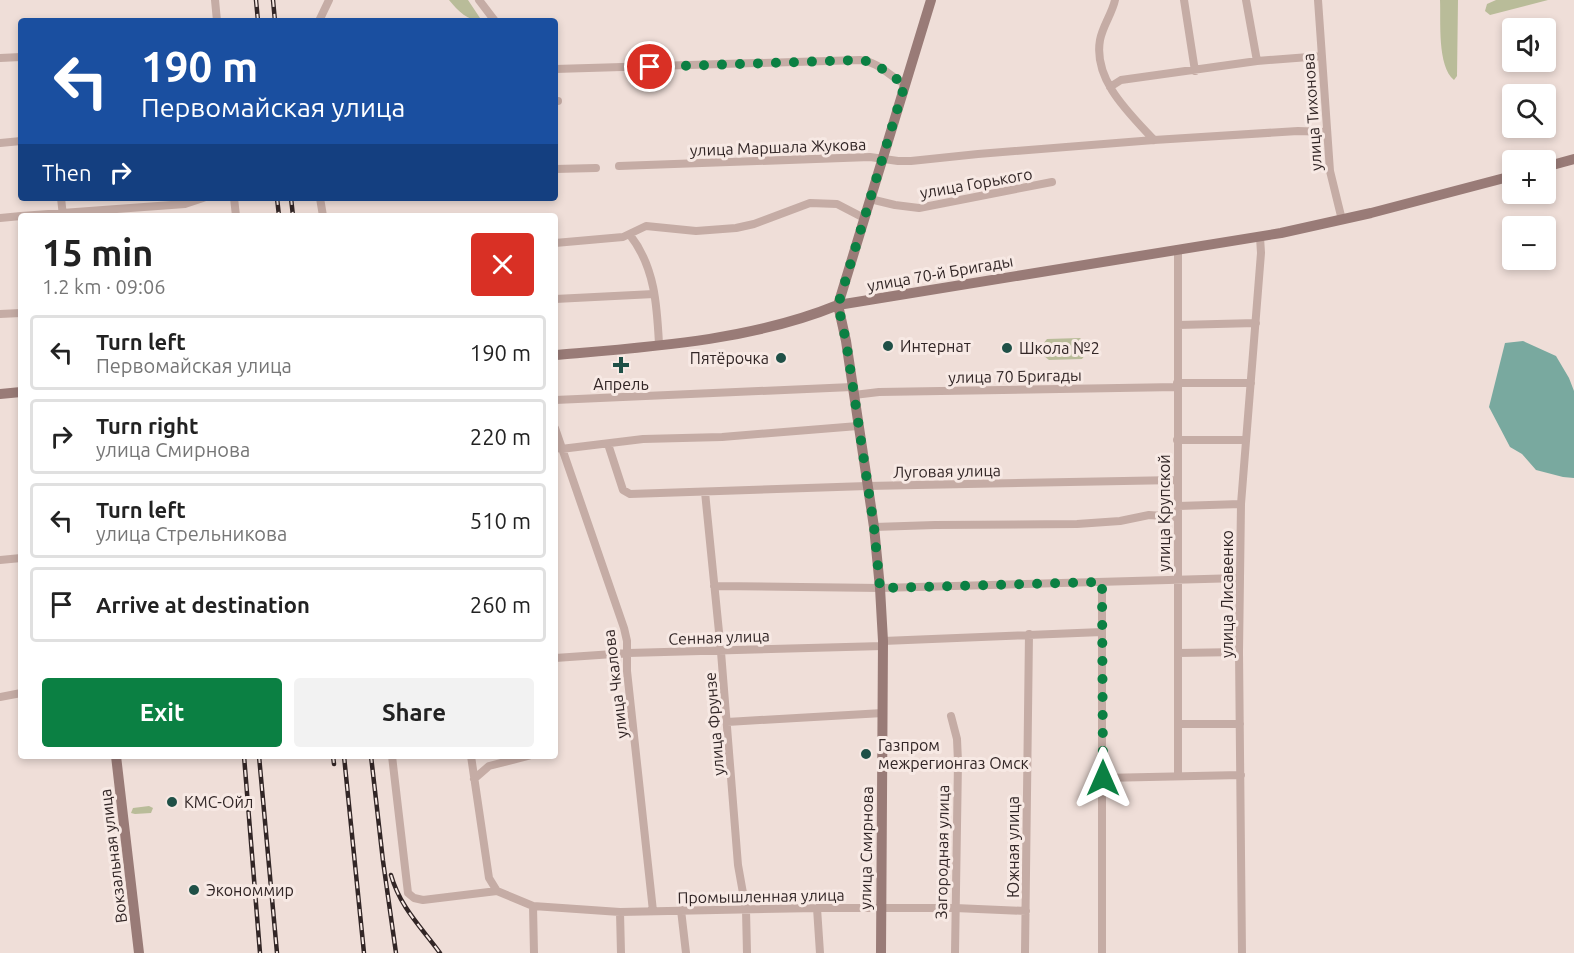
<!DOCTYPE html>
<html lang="en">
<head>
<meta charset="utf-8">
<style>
	body { margin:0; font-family:Ubuntu,sans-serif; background:#f2f2f2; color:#222; height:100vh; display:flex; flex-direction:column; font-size:22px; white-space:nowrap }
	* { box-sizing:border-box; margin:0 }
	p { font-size:20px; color:#767676 }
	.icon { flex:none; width:33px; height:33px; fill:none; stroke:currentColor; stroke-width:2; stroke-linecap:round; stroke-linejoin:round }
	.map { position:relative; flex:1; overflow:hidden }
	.panel { position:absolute; left:18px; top:213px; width:540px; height:546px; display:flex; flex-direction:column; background:#fff; border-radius:6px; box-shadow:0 3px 9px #0003 }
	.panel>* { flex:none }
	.banner { position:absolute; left:18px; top:18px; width:540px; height:183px; border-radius:6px; box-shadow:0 3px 9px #0003; background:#1a4fa0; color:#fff; overflow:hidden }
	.buttons { position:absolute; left:1502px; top:18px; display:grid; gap:12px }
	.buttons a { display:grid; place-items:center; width:54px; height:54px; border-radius:6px; background:#fff; box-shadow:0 3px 9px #0003; font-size:30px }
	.pin { position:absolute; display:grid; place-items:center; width:51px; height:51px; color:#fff; margin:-26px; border:3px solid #fff; border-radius:50%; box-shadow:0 2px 6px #0007 }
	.me { position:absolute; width:66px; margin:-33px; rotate:0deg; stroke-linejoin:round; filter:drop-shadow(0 0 4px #0008) }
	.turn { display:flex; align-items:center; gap:21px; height:126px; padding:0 24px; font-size:27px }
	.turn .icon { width:78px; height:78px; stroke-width:2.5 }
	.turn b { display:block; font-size:42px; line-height:51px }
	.then { display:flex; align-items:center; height:57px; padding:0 24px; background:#0003; gap:12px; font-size:22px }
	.round { display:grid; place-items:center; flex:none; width:63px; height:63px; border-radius:6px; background:#f2f2f2 }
	.head { display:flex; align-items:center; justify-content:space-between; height:102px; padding:0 24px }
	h1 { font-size:36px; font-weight:700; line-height:45px }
	.button { display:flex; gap:12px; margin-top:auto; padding:12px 24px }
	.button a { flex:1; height:69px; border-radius:6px; background:#0b8043; color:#fff; font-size:24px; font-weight:700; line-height:69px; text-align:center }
	.button a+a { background:#f2f2f2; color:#222 }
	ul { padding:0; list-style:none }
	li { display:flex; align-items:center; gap:18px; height:75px; margin:0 12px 9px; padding:0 12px; border:3px solid #e0e0e0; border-radius:6px }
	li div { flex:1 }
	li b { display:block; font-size:22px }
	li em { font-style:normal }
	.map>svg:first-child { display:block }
	.green { fill:#b9bc99 }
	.water { fill:#79a99f }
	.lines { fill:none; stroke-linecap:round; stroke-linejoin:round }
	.street { stroke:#c5aca5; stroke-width:8 }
	.secondary { stroke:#997b77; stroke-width:10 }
	.rail-casing { stroke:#322626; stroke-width:4.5 }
	.rail { stroke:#f7e9e4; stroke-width:2; stroke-dasharray:7; stroke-linecap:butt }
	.route { stroke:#0b8043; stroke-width:10; stroke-dasharray:0 18 }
	.poi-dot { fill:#1f5047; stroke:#f7e9e4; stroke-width:2 }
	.labels { text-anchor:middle; stroke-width:6; stroke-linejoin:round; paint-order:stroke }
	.street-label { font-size:16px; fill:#322626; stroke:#f7e9e4 }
	.poi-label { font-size:16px; fill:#322626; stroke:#f7e9e4; text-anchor:start }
</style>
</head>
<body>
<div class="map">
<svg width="1574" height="953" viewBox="0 0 1574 953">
	<rect width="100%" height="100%" fill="#efded8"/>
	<path class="green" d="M449,0H468L482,21C468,21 458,11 449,0Z
		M1440,0H1458L1457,76L1454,80C1437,66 1441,21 1440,0Z
		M1496,0H1548L1490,15L1485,11L1487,4Z
		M1080,338L1085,343V355L1082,359L1049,360L1044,356L1043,344L1047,339Z
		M149,806L153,808L151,813L135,814L131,813L133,808Z"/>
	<path class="water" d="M1523,341L1556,356L1569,378L1574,391V478L1563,477L1536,470L1522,454L1510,447L1489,407L1505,343Z"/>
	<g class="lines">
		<path class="street" d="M215,0L217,21
			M479,0L495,21
			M1115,0C1112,14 1103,25 1100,40C1093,80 1129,113 1154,140
			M1184,0L1195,71
			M1246,0L1257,61
			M1318,0L1330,171L1342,220
			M319,21L329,0
			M0,58L21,57
			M555,69L860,60C879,62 889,76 905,84
			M1110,87L1121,80L1257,61L1322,56
			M555,101H558
			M0,143L21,141
			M619,166L870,157L898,161H911L978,154L1154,140L1298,131L1327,132
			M555,169L596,168
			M61,198L63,216
			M234,198L236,216
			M320,198L323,216
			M870,199L895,205L919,208L1052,182
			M21,216L185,204L203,198
			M0,218L21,216
			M630,235C655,267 657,306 659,344
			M555,243L623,237L646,226L696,231L736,228L754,224L810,203L837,204L864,218
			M1178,249V776
			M555,299L654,294
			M0,314L21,313
			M1178,325L1256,323
			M1177,383H1251
			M854,395L879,392L1177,387
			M555,400L852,387
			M555,428L624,628L627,641V671L653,911
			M1177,440H1246
			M608,444L623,490L630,494L867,486L1177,480
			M561,449L643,439L722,437L858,426
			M705,492L721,652L738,865L746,910L747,953
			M1178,506L1241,504
			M874,527L935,525L1077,524L1120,521L1149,515L1178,517
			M0,560L21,558
			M714,586L880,588L1240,578
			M883,641L1102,632
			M1178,653L1239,652
			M555,658L628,653L883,646
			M0,697L21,693
			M951,716L957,739L958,762L955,953
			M727,722L883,713
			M1178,724H1240
			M392,756L408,893L414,898L423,900L497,891
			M471,756L489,878L497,891L533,906L620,912L817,908H955L1026,911
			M1103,778L1241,775
			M474,779L489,766L528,756
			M533,906L534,953
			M817,908L820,953
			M681,910L686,953
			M620,912L621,953
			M1025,953L1029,634
			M1102,953V582
			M1242,953L1239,652L1241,504L1261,253L1260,237"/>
		<path class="secondary" d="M1545,167L1574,159
			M555,355C649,347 750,341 838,305L1281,233L1371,213L1512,176
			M0,394L21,392
			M116,756L139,953
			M881,953L883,641L880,588L874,527L846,341L838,305L931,0"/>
		<defs>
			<path id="rail" d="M256,0L258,21
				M273,0L275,21
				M277,198L279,216
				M291,198L293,216
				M244,756L260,953
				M259,756L277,953
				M333,756L334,764
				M344,756L364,953
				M371,756L383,861L396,953
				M391,875C400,907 421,927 440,953"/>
		</defs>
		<use href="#rail" class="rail-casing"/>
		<use href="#rail" class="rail"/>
	</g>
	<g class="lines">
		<path class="route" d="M650,67L860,60C879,62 889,76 905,84L838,305L846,341L874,527L880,588L1102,582L1103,778"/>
	</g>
	<g class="poi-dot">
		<circle cx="888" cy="346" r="6"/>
		<circle cx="1007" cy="348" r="6"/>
		<circle cx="781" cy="358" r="6"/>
		<path d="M618 356h6v6h6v6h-6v6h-6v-6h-6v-6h6z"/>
		<circle cx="866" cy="754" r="6"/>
		<circle cx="172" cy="802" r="6"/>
		<circle cx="194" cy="890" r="6"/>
	</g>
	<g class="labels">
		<g class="street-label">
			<text transform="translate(1312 112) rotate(-94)" y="6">улица Тихонова</text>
			<text transform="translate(778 147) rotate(-2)" y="6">улица Маршала Жукова</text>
			<text transform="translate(976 183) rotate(-10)" y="6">улица Горького</text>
			<text transform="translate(940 273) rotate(-10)" y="6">улица 70-й Бригады</text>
			<text transform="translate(1015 376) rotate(-1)" y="6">улица 70 Бригады</text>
			<text transform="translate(947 471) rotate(-1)" y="6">Луговая улица</text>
			<text transform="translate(1164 513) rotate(-90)" y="6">улица Крупской</text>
			<text transform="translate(1227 594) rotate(-90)" y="6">улица Лисавенко</text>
			<text transform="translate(719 637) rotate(-2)" y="6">Сенная улица</text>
			<text transform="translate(615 684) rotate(-97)" y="6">улица Чкалова</text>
			<text transform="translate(714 724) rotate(-95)" y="6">улица Фрунзе</text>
			<text transform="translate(1013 847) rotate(-90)" y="6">Южная улица</text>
			<text transform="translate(866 848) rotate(-89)" y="6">улица Смирнова</text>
			<text transform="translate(942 852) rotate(-89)" y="6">Загородная улица</text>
			<text transform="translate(113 856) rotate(-97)" y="6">Вокзальная улица</text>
			<text transform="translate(761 896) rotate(-1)" y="6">Промышленная улица</text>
		</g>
		<g class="poi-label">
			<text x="900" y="352">Интернат</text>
			<text x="1019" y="354">Школа №2</text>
			<text x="769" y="364" text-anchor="end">Пятёрочка</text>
			<text x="621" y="390" text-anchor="middle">Апрель</text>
			<text x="878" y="751">Газпром<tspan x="878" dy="18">межрегионгаз Омск</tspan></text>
			<text x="184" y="808">КМС-Ойл</text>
			<text x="206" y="896">Экономмир</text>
		</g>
	</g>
</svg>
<div class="buttons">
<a><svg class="icon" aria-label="sound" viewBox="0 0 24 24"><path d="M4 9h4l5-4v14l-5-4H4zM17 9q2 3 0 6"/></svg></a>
<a><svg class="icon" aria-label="search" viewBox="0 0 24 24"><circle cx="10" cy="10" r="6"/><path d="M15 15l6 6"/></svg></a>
<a>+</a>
<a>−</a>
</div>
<div class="pin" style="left:650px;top:67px;background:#d93025"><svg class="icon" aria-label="arrive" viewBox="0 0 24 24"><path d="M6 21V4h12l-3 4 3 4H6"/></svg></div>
<svg class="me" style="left:1103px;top:778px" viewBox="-20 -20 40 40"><path d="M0-17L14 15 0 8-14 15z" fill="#0b8043" stroke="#fff" stroke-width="4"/></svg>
<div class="banner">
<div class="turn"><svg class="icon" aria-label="left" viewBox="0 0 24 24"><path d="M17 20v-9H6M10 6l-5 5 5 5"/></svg><div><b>190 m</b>Первомайская улица</div></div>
<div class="then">Then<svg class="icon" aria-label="right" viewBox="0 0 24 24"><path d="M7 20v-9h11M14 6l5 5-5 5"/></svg></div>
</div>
<section class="panel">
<div class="head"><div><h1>15 min</h1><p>1.2 km · 09:06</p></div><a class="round" style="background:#d93025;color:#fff"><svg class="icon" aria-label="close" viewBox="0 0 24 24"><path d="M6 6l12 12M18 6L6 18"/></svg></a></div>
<ul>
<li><svg class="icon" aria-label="left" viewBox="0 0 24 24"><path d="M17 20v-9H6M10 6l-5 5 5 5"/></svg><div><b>Turn left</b><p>Первомайская улица</p></div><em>190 m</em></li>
<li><svg class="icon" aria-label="right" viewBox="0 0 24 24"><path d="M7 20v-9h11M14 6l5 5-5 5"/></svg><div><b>Turn right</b><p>улица Смирнова</p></div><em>220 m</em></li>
<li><svg class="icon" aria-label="left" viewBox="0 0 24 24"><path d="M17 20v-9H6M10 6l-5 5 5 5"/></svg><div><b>Turn left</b><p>улица Стрельникова</p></div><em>510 m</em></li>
<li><svg class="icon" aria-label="arrive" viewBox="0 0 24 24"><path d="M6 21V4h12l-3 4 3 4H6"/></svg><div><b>Arrive at destination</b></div><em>260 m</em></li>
</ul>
<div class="button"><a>Exit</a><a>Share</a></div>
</section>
</div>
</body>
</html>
